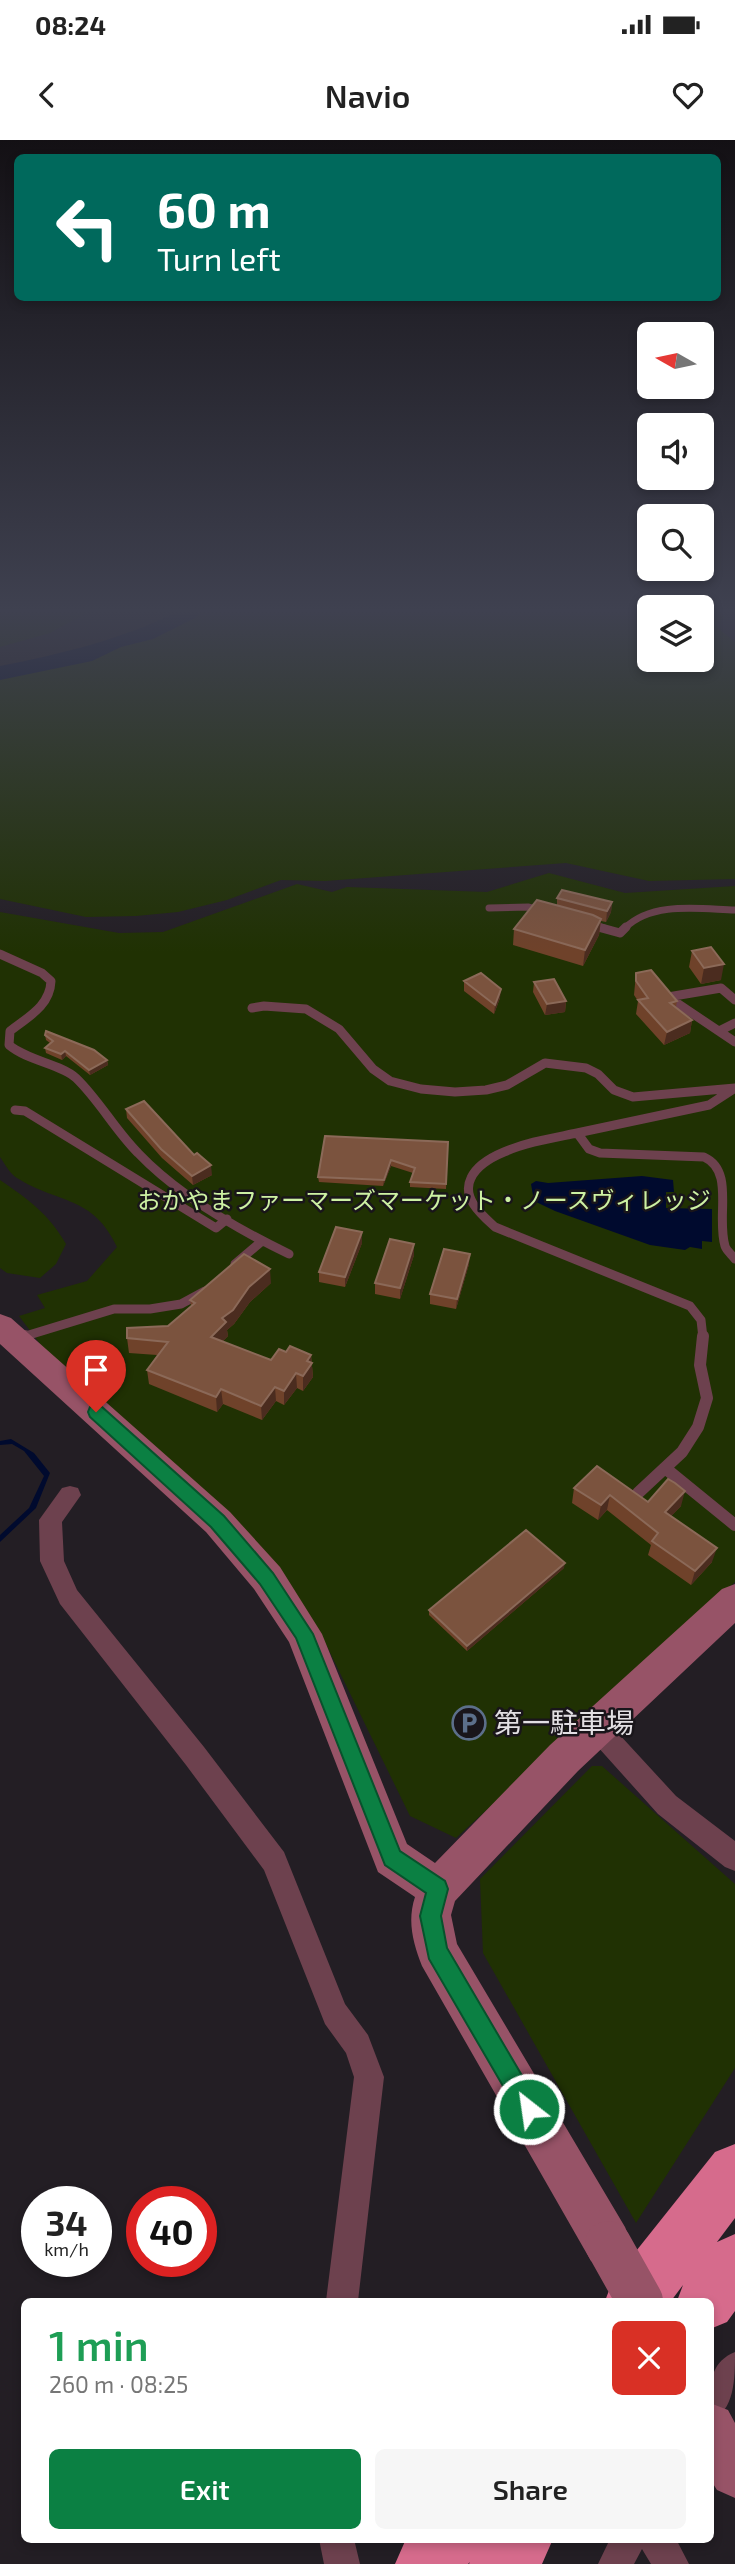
<!DOCTYPE html>
<html lang="en">
<head>
<meta charset="utf-8">
<style>
	body { margin:0; font-family:"Exo 2","Noto Sans JP",sans-serif; background:#f6f6f6; color:#222; height:100vh; display:flex; flex-direction:column; font-size:26px; white-space:nowrap }
	* { box-sizing:border-box; margin:0 }
	p { font-size:23px; color:#767676 }
	.icon { flex:none; width:38px; height:38px; fill:none; stroke:currentColor; stroke-width:2; stroke-linecap:round; stroke-linejoin:round }
	.map { position:relative; flex:1; overflow:hidden }
	.drawer { position:absolute; left:21px; top:2158px; width:693px; height:245px; display:flex; flex-direction:column; background:#fff; border-radius:10px; box-shadow:0 4px 10px #0003 }
	.drawer>* { flex:none }
	.banner { position:absolute; left:14px; top:14px; width:707px; height:147px; border-radius:10px; box-shadow:0 4px 10px #0003; background:#00695c; color:#fff; overflow:hidden }
	.needle { width:46px; rotate:279deg }
	.buttons { position:absolute; left:637px; top:182px; display:grid; gap:14px }
	.buttons a { display:grid; place-items:center; width:77px; height:77px; border-radius:10px; background:#fff; box-shadow:0 4px 10px #0003; font-size:35px }
	.speed { position:absolute; left:21px; top:2046px; display:flex; gap:14px; font-size:35px; font-weight:700; text-align:center }
	.speed>* { display:grid; place-content:center; width:91px; height:91px; border-radius:50%; background:#fff; box-shadow:0 4px 10px #0003; line-height:1 }
	.speed small { font-size:18px; font-weight:400 }
	.speed .limit { border:10px solid #d22; background:#fff; color:#111 }
	.pin { position:absolute; display:grid; place-items:center; width:60px; height:60px; color:#fff; margin:-72px -30px; border-radius:50% 50% 50% 0; rotate:-45deg; box-shadow:0 0 7px #0007 }
	.pin .icon { rotate:45deg }
	.me { position:absolute; width:77px; margin:-38px; rotate:330deg; stroke-linejoin:round; filter:drop-shadow(0 0 5px #0008) }
	.turn { display:flex; align-items:center; gap:24px; height:147px; padding:0 28px; font-size:32px }
	.turn .icon { width:91px; height:91px; stroke-width:2.5 }
	.turn b { display:block; font-size:49px; line-height:60px }
	.round { display:grid; place-items:center; flex:none; width:74px; height:74px; border-radius:10px; background:#f6f6f6 }
	.summary { display:flex; align-items:center; justify-content:space-between; height:119px; padding:0 28px }
	h1 { font-size:42px; font-weight:600; line-height:52px; color:#1e9e55 }
	.button { display:flex; gap:14px; margin-top:auto; padding:14px 28px }
	.button a { flex:1; height:80px; border-radius:10px; background:#0b8043; color:#fff; font-size:28px; font-weight:600; line-height:80px; text-align:center }
	.button a+a { background:#f6f6f6; color:#222 }
	.status { display:flex; justify-content:space-between; align-items:center; height:49px; padding:0 35px; background:#fff; direction:ltr }
	.status svg { height:19px; fill:currentColor }
	header { display:flex; justify-content:space-between; align-items:center; height:91px; padding:0 28px; background:#fff; font-size:32px; font-weight:600 }
	.map>svg:first-child { display:block }
	.green { fill:#203103 }
	.water { fill:#000a2e }
	.lines { fill:none; stroke-linecap:round; stroke-linejoin:round }
	.river { fill:#000a2e; fill-rule:evenodd }
	.lane-far2 { stroke:#6d414e; stroke-width:7 }
	.lane-far1 { stroke:#6d414e; stroke-width:9 }
	.lane { stroke:#6d414e; stroke-width:12 }
	.street { fill:#6d414e; fill-rule:evenodd }
	.secondary { fill:#975367; fill-rule:evenodd }
	.highway { fill:#d66b8c; fill-rule:evenodd }
	.secondary-bridge { stroke:#975367; stroke-width:46 }
	.wall { fill:#6f422a }
	.shaded-wall { fill:#4b2c1f }
	.building { fill:#7b533e; stroke:#8b6958; stroke-width:2 }
	.route { fill:#0b8043; stroke:#07532c; stroke-width:2 }
	.labels { text-anchor:middle; stroke-width:5; stroke-linejoin:round; paint-order:stroke }
	.park-label { font-size:24px; fill:#cdf1a3; stroke:#19151a }
	.near-poi-label { font-size:28px; fill:#e2dfe3; stroke:#19151a; text-anchor:start }
</style>
</head>
<body>
<div class="status"><b>08:24</b><svg viewBox="0 0 49 12"><path d="M0 12V9h3v3zM5 12V6h3v6zM10 12V3h3v9zM15 12V0h3v12zM26 1h20v11H26zM47 4h2v5h-2z"/></svg></div>
<header><svg class="icon" aria-label="back" viewBox="0 0 24 24"><path d="M15 5l-7 7 7 7"/></svg>Navio<svg class="icon" aria-label="heart" viewBox="0 0 24 24"><path d="M12 20l-8-8c-3-5 5-10 8-4 3-6 11-1 8 4z"/></svg></header>
<div class="map">
<svg width="735" height="2424" viewBox="0 0 735 2424">
	<rect width="100%" height="100%" fill="#231e24"/>
	<path class="green" d="M0,473H86L50,493L0,507Z
		M199,473H649V520H702V473H723L725,478L716,482L718,488L735,502V739L649,741L566,723L325,741L281,740L227,760L178,772L136,776L86,777L0,759V535L78,520L159,494Z
		M549,733L625,753L735,746V1442L456,1698L410,1676L320,1492L44,1209L19,1176L45,1168L37,1155L87,1141L117,1107C93,1055 58,1064 17,1038C10,1034 5,1024 0,1017V772L119,793L163,792L297,744L332,752L347,747L487,752Z
		M0,1040C28,1059 49,1074 66,1104L56,1124L40,1138L7,1133L0,1128Z
		M592,1626H602L735,1744V1928L636,2083L483,1813L480,1739Z"/>
	<path class="water" d="M642,1036L673,1040L674,1052H666V1068L712,1069V1102L702,1101V1109L690,1107L685,1110L650,1105L555,1071L534,1061L531,1044L536,1041L548,1043Z
		M11,1299L34,1313L50,1333L36,1368L0,1402V1395L29,1368L44,1336L24,1311L12,1304L0,1305V1301Z"/>
	<g class="lines">
		<path class="river" d="M175,473H200L197,477L153,499L121,507L92,521L0,540V526C61,514 119,500 175,473Z"/>
		<path class="lane-far2" d="M489,768L528,767L543,771
			M589,784L604,788
			M625,788C652,761 700,769 735,770"/>
		<path class="lane-far1" d="M598,787L620,793L626,787
			M0,814L42,833L51,841C50,866 28,877 10,891L9,905C28,921 61,924 76,938C99,960 115,990 138,1013C179,1056 235,1088 289,1114
			M735,860L721,848L668,857L735,902
			M252,868L264,866L306,869L339,889L373,929L390,941L421,949L455,952L486,950L507,945L545,923L586,928L598,934L614,950L633,957L735,948
			M719,891L735,883
			M15,970L25,971L216,1088L227,1079
			M578,994L589,1009L600,1013L704,1017C735,1031 716,1076 725,1106C726,1110 732,1115 735,1119
			M235,1124L262,1101
			M19,1198L114,1169H150L181,1164L205,1151
			M703,1198L701,1180L690,1166L495,1087C482,1075 461,1058 471,1038C477,1025 492,1017 504,1012C527,1002 553,998 577,993C621,984 665,974 709,965L735,948"/>
		<path class="lane" d="M16,1199L25,1196
			M665,1328L735,1385
			M638,1353L682,1312L698,1287L707,1258L700,1225L703,1196"/>
		<path class="street" d="M70,1346L78,1348L81,1355L62,1382L64,1421L77,1450L204,1607L284,1712L345,1864L368,1895L384,1937L358,2161H326L354,1937L346,1913L325,1884L264,1730L186,1625L60,1464L40,1421L39,1380L62,1348Z
			M597,1576L606,1580L676,1656L735,1701V1731L725,1727L658,1674L588,1596L584,1588L588,1580Z
			M735,2212C735,2239 735,2270 710,2282C710,2255 705,2224 735,2212Z
			M319,2399H354L360,2424H324Z
			M610,2399H676L689,2424H651L642,2409L634,2424H598Z"/>
		<path class="secondary" d="M0,1174L11,1178L230,1372L280,1427L322,1494L407,1704L435,1723L550,1605L722,1449L735,1444V1483L578,1631L455,1761L451,1775L457,1804L625,2087L632,2104L625,2121L608,2128L591,2121L422,1826C413,1803 407,1781 415,1757L378,1732L289,1502L254,1449L206,1392L0,1204Z
			M710,2263L728,2270L735,2283V2358L717,2350L710,2339Z"/>
		<path class="highway" d="M735,2004V2078L717,2102L735,2094V2171L727,2182L710,2189V2161H677L683,2145L671,2161H605L613,2140L715,2012Z
			M406,2399H553L542,2424H469L470,2422L468,2424H395Z"/>
		<path class="secondary-bridge" d="M608,2104L640,2161"/>
	</g>
	<path class="wall" d="M557,758L612,762L611,772L606,782L601,781L599,795L583,826L513,805L514,789L557,765Z
		M692,811L721,840L701,844L689,827Z
		M636,833L677,861L676,867L692,880L690,893L664,905L636,874L638,861L634,855Z
		M464,841L500,858L494,874L464,851Z
		M534,842L566,861L565,872L545,875L533,852Z
		M45,895L107,920L108,925L90,935L66,916L62,920L46,913L45,908L50,903L46,900Z
		M126,969L194,1015L212,1035L193,1045L162,1018L127,978Z
		M448,1002L446,1049L410,1047V1042L413,1033L391,1026L383,1046L319,1042L318,1037Z
		M362,1103L345,1147L319,1142V1132Z
		M414,1115L400,1159L375,1154V1143Z
		M469,1124L456,1169L430,1164V1154Z
		M271,1143L250,1162L234,1184L227,1190L228,1196L222,1202L271,1220L286,1212L311,1215L313,1237L303,1251L297,1248L284,1265L276,1261L262,1280L223,1264L217,1272L149,1244L147,1230L157,1215L129,1213L127,1198L168,1186L191,1166L190,1160Z
		M574,1348L648,1362L681,1366L671,1376L712,1422L691,1445L648,1415L651,1405L607,1370L598,1380L572,1363Z
		M564,1428L467,1511L429,1475V1470Z"/>
	<path class="shaded-wall" d="M612,762L611,772L606,782L607,771Z
		M601,779L599,795L583,826L585,810Z
		M724,824L721,840L701,844L704,828Z
		M501,849L500,858L494,874L495,865Z
		M566,861L565,872L545,875L547,864Z
		M692,880L690,893L664,905L667,892Z
		M65,911L66,916L62,920L61,914Z
		M107,920L108,925L90,935L89,930Z
		M391,1020V1026L383,1046L384,1040Z
		M211,1025L212,1035L193,1045L192,1036Z
		M362,1092V1103L345,1147V1137Z
		M414,1104V1115L400,1159V1148Z
		M470,1114L469,1124L456,1169L457,1159Z
		M270,1129L271,1143L250,1162L234,1184L227,1190L228,1196L213,1212L211,1197L222,1178L249,1147Z
		M311,1215L313,1237L303,1251V1236L307,1221Z
		M296,1233L297,1248L284,1265V1251Z
		M275,1247L276,1261L262,1280L261,1266Z
		M221,1249L223,1264L217,1272L216,1257Z
		M685,1351L681,1366L661,1387L665,1372Z
		M610,1355L607,1370L598,1380L601,1365Z
		M717,1408L712,1422L691,1445L695,1431Z
		M565,1423L564,1428L467,1511V1506Z"/>
	<path class="building" d="M562,750L612,762L607,771L557,758Z
		M537,760L593,775L601,779L585,810L514,789Z
		M711,807L724,824L704,828L692,811Z
		M651,830L677,861L670,863L692,880L667,892L638,860L648,858L636,841V833Z
		M481,833L501,849L495,865L464,841Z
		M554,839L566,861L547,864L534,842Z
		M46,891L94,910L107,920L89,930L65,911L61,914L45,908L53,901L45,895Z
		M144,961L194,1015L197,1013L211,1025L192,1036L161,1009L126,969Z
		M325,996L448,1002L446,1044L410,1042L415,1028L391,1020L384,1040L318,1037Z
		M336,1087L362,1092L345,1137L319,1132Z
		M390,1099L414,1104L400,1148L375,1143Z
		M444,1109L470,1114L457,1159L430,1154Z
		M244,1114L270,1129L249,1147L233,1170L222,1178L226,1182L211,1197L271,1220L279,1209L286,1212L290,1206L311,1215L307,1221L312,1223L303,1236L296,1233L284,1251L275,1247L261,1266L221,1249L216,1257L147,1230L168,1202L127,1198V1188L168,1186L195,1163L190,1160Z
		M597,1326L648,1362L668,1339L675,1343L685,1351L665,1372L717,1408L695,1431L652,1401L658,1393L610,1355L601,1365L574,1348Z
		M526,1390L565,1423L467,1506L429,1470Z"/>
	<linearGradient id="sky" x2="0" y2="1"><stop stop-color="#131014"/><stop offset="0.58" stop-color="#3f4150"/><stop offset="1" stop-color="#3f4150" stop-opacity="0"/></linearGradient>
	<rect width="735" height="812" fill="url(#sky)"/>
	<path class="route" d="M96,1266L102,1267L224,1376L273,1433L313,1494L400,1711L445,1741L448,1749L441,1776L447,1808L537,1961L541,1969L537,1977L529,1981L521,1977L429,1819L420,1776L426,1753L385,1725L296,1498L260,1444L211,1387L90,1277L88,1272L90,1267Z"/>
	<defs>
		<symbol id="parking-ring" viewBox="-11 -11 22 22"><circle r="9.5" fill="#19151a" stroke="#5c6f8a" stroke-width="1.5"/><path d="M-3.5-5.5H1a3.5 3.5 0 0 1 0 7H-1V5.5H-3.5ZM-1-3.4V-.6H.8a1.4 1.4 0 0 0 0-2.8Z" fill="#5c6f8a"/></symbol>
	</defs>
	<g fill-rule="evenodd">
		<use href="#parking-ring" x="450" y="1564" width="38" height="38"/>
	</g>
	<g class="labels">
		<g class="park-label">
			<text x="424" y="1069">おかやまファーマーズマーケット・ノースヴィレッジ</text>
		</g>
		<g class="near-poi-label">
			<text x="494" y="1593">第一駐車場</text>
		</g>
	</g>
</svg>
<div class="buttons">
<a><svg class="needle" viewBox="-14 -14 28 28"><path d="M0-13l5 13h-10z" fill="#e53935"/><path d="M0 13l5-13h-10z" fill="#767676"/></svg></a>
<a><svg class="icon" aria-label="sound" viewBox="0 0 24 24"><path d="M4 9h4l5-4v14l-5-4H4zM17 9q2 3 0 6"/></svg></a>
<a><svg class="icon" aria-label="search" viewBox="0 0 24 24"><circle cx="10" cy="10" r="6"/><path d="M15 15l6 6"/></svg></a>
<a><svg class="icon" aria-label="layers" viewBox="0 0 24 24"><path d="M12 4l9 5-9 5-9-5zM3 14l9 5 9-5"/></svg></a>
</div>
<div class="speed"><div>34<small>km/h</small></div><div class="limit">40</div></div>
<div class="pin" style="left:96px;top:1272px;background:#d93025"><svg class="icon" aria-label="arrive" viewBox="0 0 24 24"><path d="M6 21V4h12l-3 4 3 4H6"/></svg></div>
<svg class="me" style="left:529px;top:1969px" viewBox="-20 -20 40 40"><circle r="17" fill="#0b8043" stroke="#fff" stroke-width="3"/><path d="M0-11L8 9 0 5-8 9z" fill="#fff"/></svg>
<div class="banner">
<div class="turn"><svg class="icon" aria-label="left" viewBox="0 0 24 24"><path d="M17 20v-9H6M10 6l-5 5 5 5"/></svg><div><b>60 m</b>Turn left</div></div>
</div>
<section class="drawer">
<div class="summary"><div><h1>1 min</h1><p>260 m · 08:25</p></div><a class="round" style="background:#d93025;color:#fff"><svg class="icon" aria-label="close" viewBox="0 0 24 24"><path d="M6 6l12 12M18 6L6 18"/></svg></a></div>
<div class="button"><a>Exit</a><a>Share</a></div>
</section>
</div>
</body>
</html>
